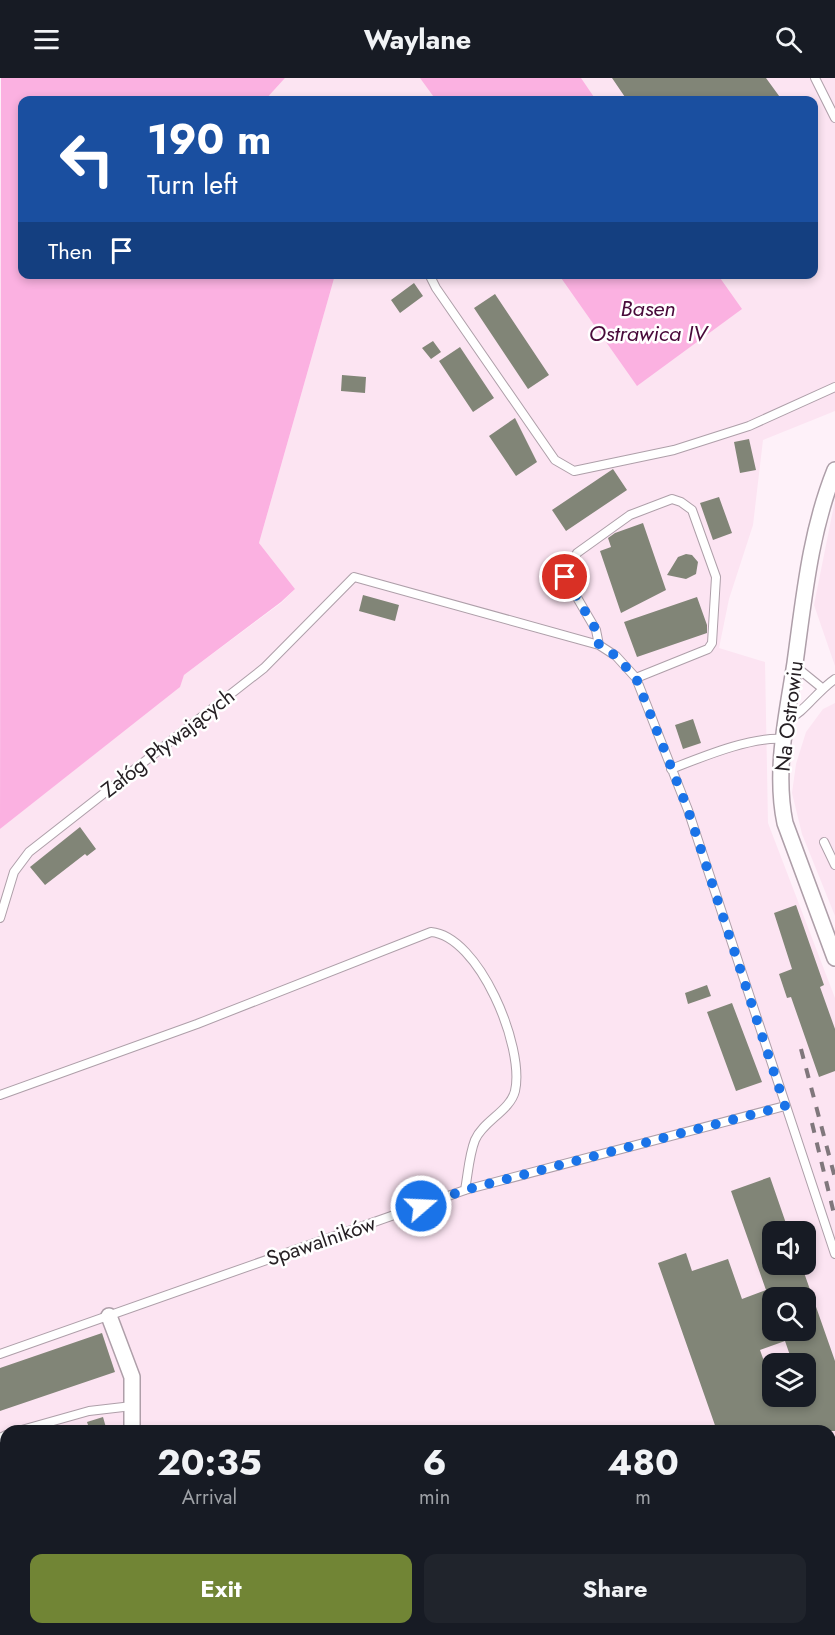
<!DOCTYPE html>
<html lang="en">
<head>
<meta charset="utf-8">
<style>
	body { margin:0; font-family:Jost,sans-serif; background:#20242c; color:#f1f3f6; height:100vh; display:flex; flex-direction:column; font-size:22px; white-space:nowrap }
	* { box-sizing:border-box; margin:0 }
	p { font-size:20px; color:#9ea1a6 }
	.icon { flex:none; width:33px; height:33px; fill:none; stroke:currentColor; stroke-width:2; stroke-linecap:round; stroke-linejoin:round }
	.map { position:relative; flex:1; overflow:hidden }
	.sheet { position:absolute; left:0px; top:1347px; width:836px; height:210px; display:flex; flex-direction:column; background:#171b24; border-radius:18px 18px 0 0; box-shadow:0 3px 9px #0003 }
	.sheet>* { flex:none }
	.guide { position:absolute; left:18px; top:18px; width:800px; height:183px; border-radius:12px; box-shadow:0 3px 9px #0003; background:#1a4fa0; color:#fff; overflow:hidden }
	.controls { position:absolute; left:762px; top:1143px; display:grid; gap:12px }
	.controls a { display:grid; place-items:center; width:54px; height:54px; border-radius:12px; background:#171b24; box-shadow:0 3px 9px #0003; font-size:30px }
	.pin { position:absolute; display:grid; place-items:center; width:51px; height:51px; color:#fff; margin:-26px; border:3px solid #fff; border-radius:50%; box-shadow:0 2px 6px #0007 }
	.me { position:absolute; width:66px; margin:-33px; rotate:71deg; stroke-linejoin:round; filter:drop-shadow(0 0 4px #0008) }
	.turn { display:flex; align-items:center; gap:21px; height:126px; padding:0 30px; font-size:27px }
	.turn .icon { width:78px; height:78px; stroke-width:2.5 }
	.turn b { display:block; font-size:42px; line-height:51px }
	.then { display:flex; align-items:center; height:57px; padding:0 30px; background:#0003; gap:12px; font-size:22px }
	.eta { display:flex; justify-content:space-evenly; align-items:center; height:102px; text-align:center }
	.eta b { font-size:36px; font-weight:700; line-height:42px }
	.primary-button { display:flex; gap:12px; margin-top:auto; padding:12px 30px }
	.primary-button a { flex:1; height:69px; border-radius:12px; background:#718535; color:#fff; font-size:24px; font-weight:700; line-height:69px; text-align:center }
	.primary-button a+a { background:#20242c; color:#f1f3f6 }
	header { display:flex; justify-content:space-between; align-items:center; height:78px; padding:0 30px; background:#171b24; font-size:27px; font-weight:700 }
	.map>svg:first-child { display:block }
	.built { fill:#fce4f2; fill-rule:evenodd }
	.water { fill:#fbb1e1 }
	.building { fill:#818577; fill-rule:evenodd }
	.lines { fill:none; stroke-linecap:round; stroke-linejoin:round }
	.service-casing { stroke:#ae9fa9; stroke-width:10 }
	.minor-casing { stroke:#ae9fa9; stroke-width:18 }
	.service { stroke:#fff; stroke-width:8 }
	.minor { stroke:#fff; stroke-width:15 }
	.rail { stroke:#80777c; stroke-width:4; stroke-dasharray:10 10; stroke-linecap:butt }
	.route { stroke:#1a73e8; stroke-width:10; stroke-dasharray:0 18 }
	.labels { text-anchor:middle; stroke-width:5; stroke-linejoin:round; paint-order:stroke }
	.street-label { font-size:21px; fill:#262024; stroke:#fff }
	.water-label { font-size:22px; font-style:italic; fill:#490a3a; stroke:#fff }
</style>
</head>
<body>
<header><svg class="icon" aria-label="menu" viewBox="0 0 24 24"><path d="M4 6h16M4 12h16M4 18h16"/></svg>Waylane<svg class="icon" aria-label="search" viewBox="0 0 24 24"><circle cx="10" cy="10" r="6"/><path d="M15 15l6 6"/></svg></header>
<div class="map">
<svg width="835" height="1557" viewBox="0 0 835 1557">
	<rect width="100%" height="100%" fill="#fef1f9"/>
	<path class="built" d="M285,0H835V333L763,362L753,447L729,521L719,570L765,584L768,745L835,920V1557H0V751L179,609L184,597L281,525L295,511L259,465L335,197L813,196V22H265ZM772,1154H806V1186H772ZM772,1220H806V1252H772ZM772,1286H806V1318H772ZM6,1353H830V1551H6Z
		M835,422V588L814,527Z
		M835,625V838L802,756L792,715L796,686L806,654L823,631Z"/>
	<path class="water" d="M1,0H285L265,22H22V196L335,197L259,465L295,511L281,524L184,597L180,609L0,751Z
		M420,0H581L596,22H436Z
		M559,197H718L742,231L637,308Z"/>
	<path class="building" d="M612,0H766L782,22H627Z
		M414,205L423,218L400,235L391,222Z
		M495,216L549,297L528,311L474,230Z
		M433,263L441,274L431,281L422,270Z
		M460,269L494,320L473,334L439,283Z
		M342,297L366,299L365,315L341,313Z
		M515,340L537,384L516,398L489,358Z
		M749,361L756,392L740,395L734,364Z
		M613,391L627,412L566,453L552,432Z
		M719,419L732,455L713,462L700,425Z
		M643,445L666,512L621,535L600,473L611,469L608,460L615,455Z
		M686,476L692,477L698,484L696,496L686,501L667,497L678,479Z
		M363,517L399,527L395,543L359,533Z
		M697,519L707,547V555L637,579L624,544Z
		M693,641L701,665L683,671L675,647Z
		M80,749L96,771L87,778L85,776L45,807L30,789Z
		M796,827L824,907L820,909L835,951V993L819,999L791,919L787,920L779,896L792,891L774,835Z
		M707,907L711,918L688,926L685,915Z
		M732,925L762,1004L736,1013L707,934Z
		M770,1099L789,1154H772V1186H801L835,1283V1353H717L658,1185L686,1175L692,1193L728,1181L742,1221L766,1212L731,1113ZM772,1220H806V1252H772ZM785,1263L793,1286H806V1318H772V1306L760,1272Z
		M102,1255L115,1294L0,1333V1290Z
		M103,1339L107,1353H90L87,1344Z"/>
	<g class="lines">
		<defs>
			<path id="service" d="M815,0L835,40
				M429,196L436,210L555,382L574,393L674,372L749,348L835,309
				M599,567L596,552L565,499L577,475L630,437L672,421L681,424L692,432L716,499L712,565L708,571L636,600
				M795,588L822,610
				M786,643C805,634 817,613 835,601
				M671,691C702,679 752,658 784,661
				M824,764L835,787
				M0,840L14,794L29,774L264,590L354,499L599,567L616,578L636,600L688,732L835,1176
				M0,1017L197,946L431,854C479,858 525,969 515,1013C510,1033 483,1043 475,1062C469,1077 468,1096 465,1112
				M0,1276L465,1112L785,1028
				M18,1353L89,1333L132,1328
				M0,1360L6,1357"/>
			<path id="minor" d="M835,392C810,454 804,520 795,585C787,637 774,692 785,745L835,880
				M109,1238L132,1299V1353
				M192,1551L194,1557"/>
		</defs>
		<use href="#service" class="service-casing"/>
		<use href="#minor" class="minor-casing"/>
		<use href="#service" class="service"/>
		<use href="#minor" class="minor"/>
		<path class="rail" d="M801,971L835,1100
			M812,1045L835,1140"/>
	</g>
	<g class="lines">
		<path class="route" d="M421,1128L465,1112L785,1028L688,732L636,600L616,578L599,567L596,552L565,499"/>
	</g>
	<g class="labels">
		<g class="street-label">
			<text transform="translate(789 638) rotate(-83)" y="7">Na Ostrowiu</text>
			<text transform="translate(168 665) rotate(-38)" y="7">Załóg Pływających</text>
			<text transform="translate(321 1163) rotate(-19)" y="7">Spawalników</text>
		</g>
		<g class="water-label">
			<text x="648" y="238">Basen<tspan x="648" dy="25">Ostrawica IV</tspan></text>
		</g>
	</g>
</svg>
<div class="controls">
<a><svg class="icon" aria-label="sound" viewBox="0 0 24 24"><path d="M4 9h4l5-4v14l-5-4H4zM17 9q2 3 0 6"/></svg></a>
<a><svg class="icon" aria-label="search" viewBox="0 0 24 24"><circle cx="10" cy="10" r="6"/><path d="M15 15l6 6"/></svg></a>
<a><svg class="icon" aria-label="layers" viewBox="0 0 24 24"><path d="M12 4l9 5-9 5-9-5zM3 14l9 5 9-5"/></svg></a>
</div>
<div class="pin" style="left:565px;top:499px;background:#d93025"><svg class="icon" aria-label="arrive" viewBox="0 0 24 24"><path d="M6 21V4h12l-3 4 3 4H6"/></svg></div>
<svg class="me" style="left:421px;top:1128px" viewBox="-20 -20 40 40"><circle r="17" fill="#1a73e8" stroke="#fff" stroke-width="3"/><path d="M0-11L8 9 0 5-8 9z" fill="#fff"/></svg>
<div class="guide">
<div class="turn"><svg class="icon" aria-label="left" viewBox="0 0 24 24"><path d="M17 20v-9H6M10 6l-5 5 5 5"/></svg><div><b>190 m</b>Turn left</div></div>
<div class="then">Then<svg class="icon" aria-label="arrive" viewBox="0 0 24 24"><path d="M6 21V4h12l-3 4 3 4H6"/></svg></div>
</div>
<section class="sheet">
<div class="eta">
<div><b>20:35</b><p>Arrival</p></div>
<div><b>6</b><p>min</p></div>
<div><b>480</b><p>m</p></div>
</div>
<div class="primary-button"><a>Exit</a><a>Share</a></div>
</section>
</div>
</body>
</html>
